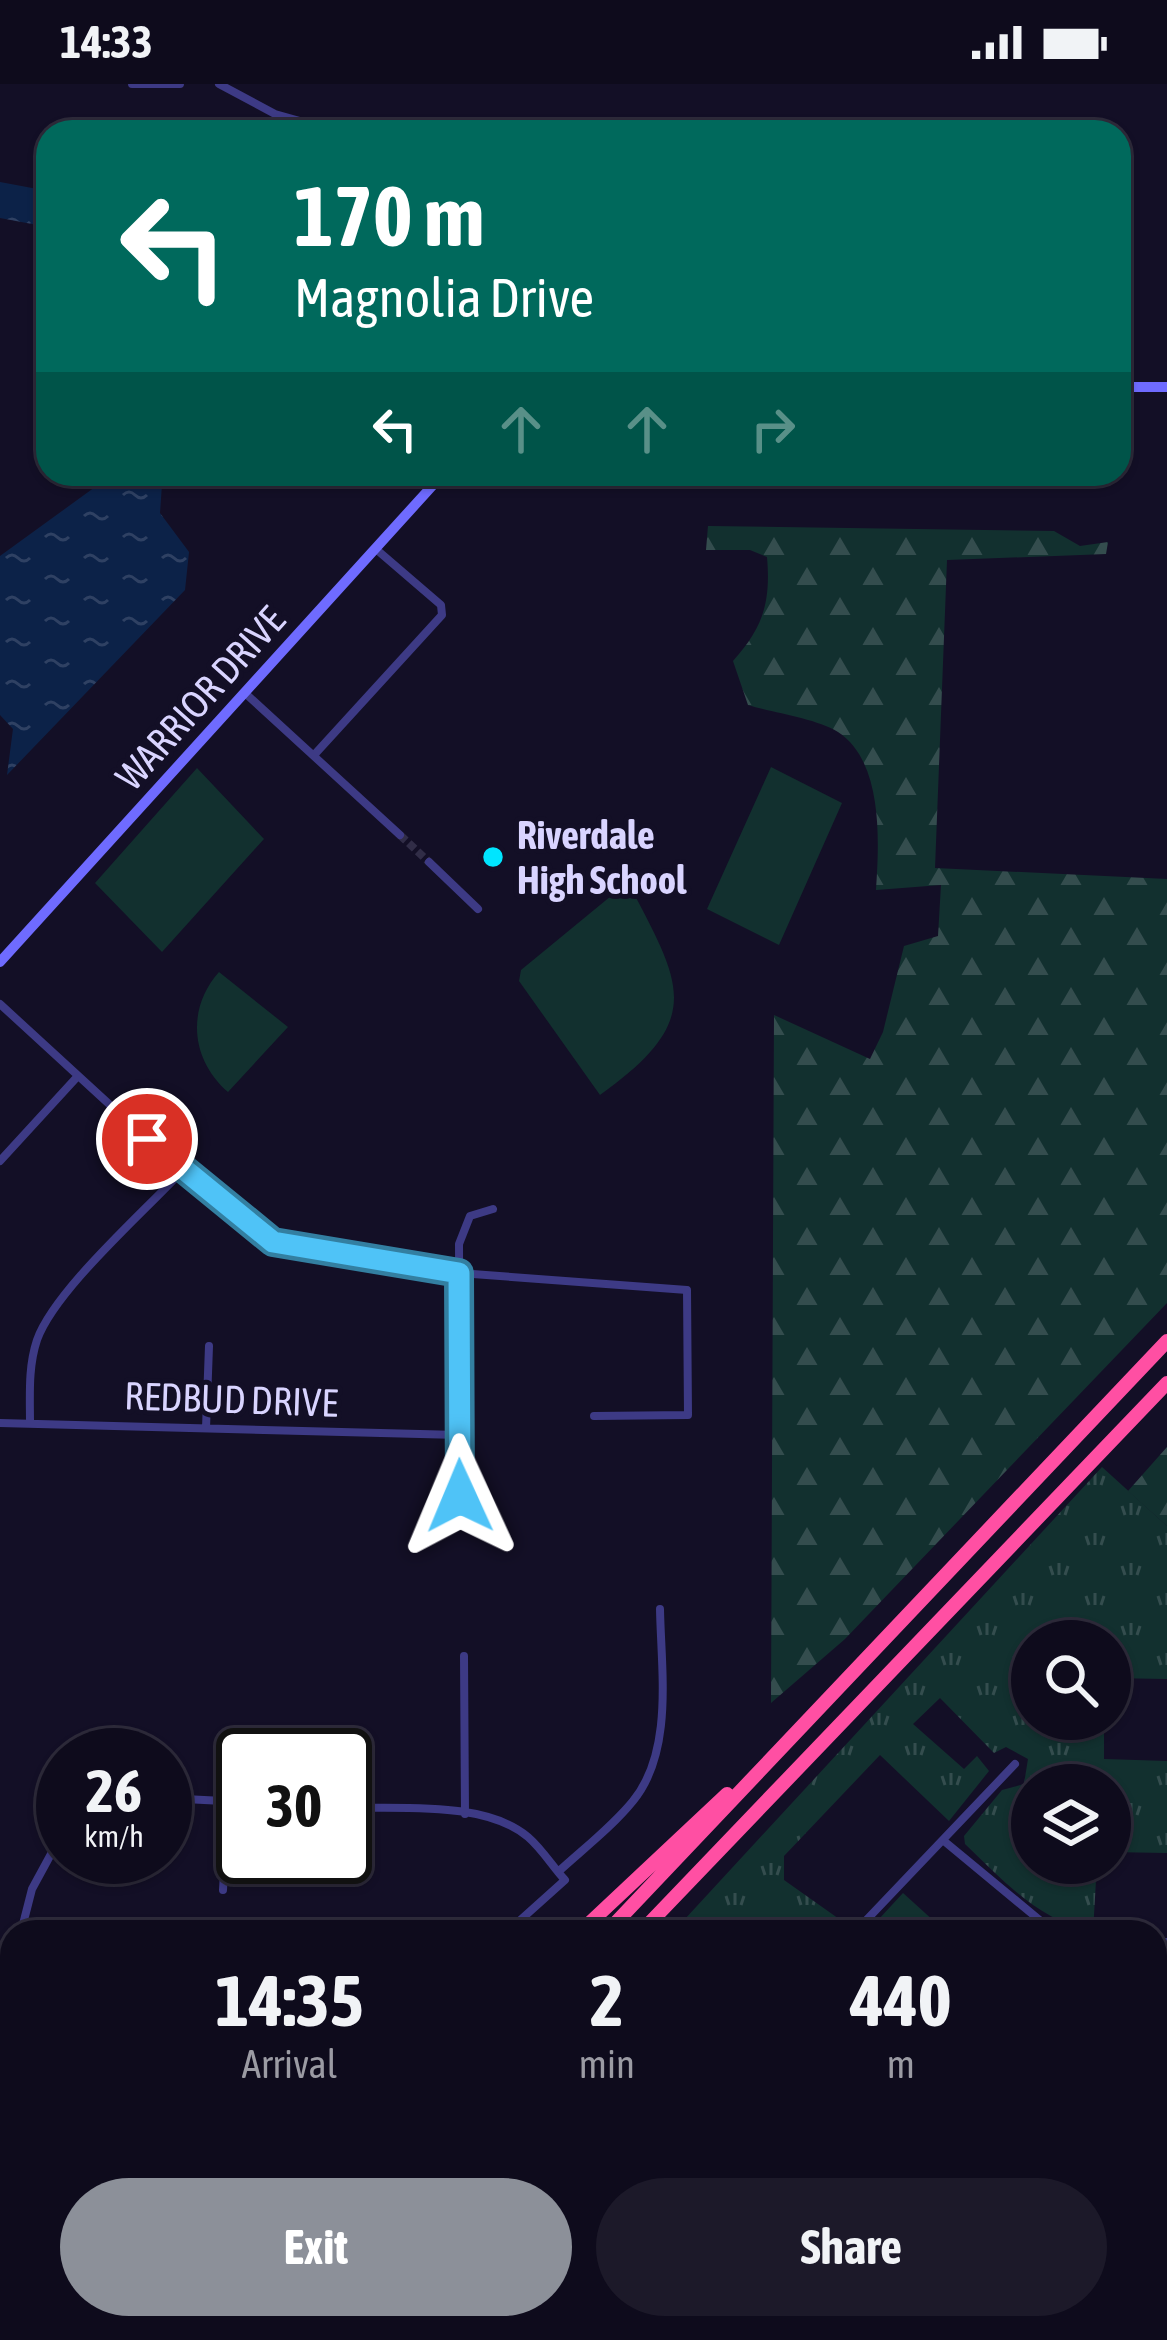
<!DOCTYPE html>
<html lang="en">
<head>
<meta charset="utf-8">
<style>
	body { margin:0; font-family:"Asap Condensed",sans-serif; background:#1c1929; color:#f1f3f6; height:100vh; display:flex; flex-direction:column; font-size:45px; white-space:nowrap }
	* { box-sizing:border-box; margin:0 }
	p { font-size:39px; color:#9b9ba3 }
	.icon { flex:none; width:66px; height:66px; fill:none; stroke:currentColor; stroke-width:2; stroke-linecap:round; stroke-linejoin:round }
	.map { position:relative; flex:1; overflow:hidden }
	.sheet { position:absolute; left:0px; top:1836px; width:1167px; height:420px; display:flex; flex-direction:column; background:#0e0b1c; border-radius:36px 36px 0 0; box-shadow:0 3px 9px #0004,0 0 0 3px #2e2b3b }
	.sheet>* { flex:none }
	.top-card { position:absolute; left:36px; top:36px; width:1095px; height:366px; border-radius:36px; box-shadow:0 3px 9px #0004,0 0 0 3px #2e2b3b; background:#00695c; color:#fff; overflow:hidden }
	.buttons { position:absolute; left:1011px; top:1536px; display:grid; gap:24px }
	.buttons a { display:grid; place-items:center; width:120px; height:120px; border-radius:50%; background:#0e0b1c; box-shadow:0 3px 9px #0004,0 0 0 3px #2e2b3b; font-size:60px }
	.speed { position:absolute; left:36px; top:1644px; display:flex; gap:24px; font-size:60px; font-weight:700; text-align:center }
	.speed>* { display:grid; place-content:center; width:156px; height:156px; border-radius:50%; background:#0e0b1c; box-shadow:0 3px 9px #0004,0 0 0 3px #2e2b3b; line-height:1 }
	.speed small { font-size:30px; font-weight:400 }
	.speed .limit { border:6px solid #111; border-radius:18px; background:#fff; color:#111 }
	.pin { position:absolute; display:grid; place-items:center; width:102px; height:102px; color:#fff; margin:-51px; border:6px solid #fff; border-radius:50%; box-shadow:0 3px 12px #0007 }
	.me { position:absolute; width:132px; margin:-66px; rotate:359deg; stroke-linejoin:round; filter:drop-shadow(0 0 9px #0008) }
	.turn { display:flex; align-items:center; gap:42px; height:252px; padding:0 60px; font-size:54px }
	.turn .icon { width:156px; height:156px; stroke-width:2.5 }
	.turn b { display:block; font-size:84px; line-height:102px }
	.lanes { display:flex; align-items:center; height:114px; padding:0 60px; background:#0003; justify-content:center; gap:60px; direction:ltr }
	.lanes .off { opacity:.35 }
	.eta { display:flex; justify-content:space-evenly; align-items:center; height:204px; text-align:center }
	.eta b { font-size:72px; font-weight:700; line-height:84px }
	.action { display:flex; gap:24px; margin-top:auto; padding:24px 60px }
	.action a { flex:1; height:138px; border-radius:72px; background:#8c9099; color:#fff; font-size:48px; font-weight:700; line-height:138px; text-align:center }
	.action a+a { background:#1c1929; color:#f1f3f6 }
	.status { display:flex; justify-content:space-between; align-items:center; height:84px; padding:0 60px; background:#0e0b1c; direction:ltr }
	.status svg { height:33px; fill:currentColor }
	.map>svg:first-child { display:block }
	.grass { fill:url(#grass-tufts) }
	.forest { fill:url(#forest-firs) }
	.garden { fill:#12302f }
	.water { fill:url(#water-ripples) }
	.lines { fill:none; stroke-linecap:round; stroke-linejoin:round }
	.street-tunnel { stroke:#312d47; stroke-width:8; stroke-dasharray:8 4; stroke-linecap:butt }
	.street { stroke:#3d3a85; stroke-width:8 }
	.secondary { stroke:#6f6bff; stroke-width:10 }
	.highway { stroke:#ff4fa3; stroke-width:14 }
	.route-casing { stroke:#337fa1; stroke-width:30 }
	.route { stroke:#4fc3f7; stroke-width:21 }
	.poi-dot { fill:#00e5ff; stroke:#130f26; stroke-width:4.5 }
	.labels { text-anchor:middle; stroke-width:10; stroke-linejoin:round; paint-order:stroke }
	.street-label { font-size:39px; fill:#d9d4ff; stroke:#130f26 }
	.poi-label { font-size:39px; font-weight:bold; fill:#d9d4ff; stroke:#130f26; text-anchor:start }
</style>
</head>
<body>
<div class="status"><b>14:33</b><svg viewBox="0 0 49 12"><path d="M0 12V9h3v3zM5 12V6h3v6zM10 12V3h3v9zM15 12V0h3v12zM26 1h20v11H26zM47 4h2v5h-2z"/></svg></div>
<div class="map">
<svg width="1167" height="2256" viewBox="0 0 1167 2256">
	<defs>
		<pattern id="grass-tufts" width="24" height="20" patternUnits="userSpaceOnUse" patternTransform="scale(3)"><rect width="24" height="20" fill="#12302f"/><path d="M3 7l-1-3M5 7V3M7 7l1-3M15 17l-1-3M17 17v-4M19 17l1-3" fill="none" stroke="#344d4e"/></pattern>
		<pattern id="forest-firs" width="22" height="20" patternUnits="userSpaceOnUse" patternTransform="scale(3)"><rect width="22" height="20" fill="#12302f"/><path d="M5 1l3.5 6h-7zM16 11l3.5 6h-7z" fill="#344d4e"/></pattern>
		<pattern id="water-ripples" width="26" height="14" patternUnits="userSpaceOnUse" patternTransform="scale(3)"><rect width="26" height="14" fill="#0c2248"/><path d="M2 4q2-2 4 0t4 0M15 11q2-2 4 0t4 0" fill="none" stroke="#2f4163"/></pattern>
	</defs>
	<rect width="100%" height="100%" fill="#130f26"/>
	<path class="grass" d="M1102,1383L1167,1442V1595L1110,1594V1557H1032V1635H1104V1675L1167,1677V1769L1110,1768V1701H1032V1779H1097L1093,1848C1038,1836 1005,1798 965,1760L964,1752L1002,1706L1024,1700L1028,1675L1006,1663L994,1669L940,1614L913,1640L964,1685L977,1672L989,1687L949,1737L880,1671L784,1772V1796L849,1842L843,1848H673Z
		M903,1809L946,1848H867Z
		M1155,1925H1167V2059L1155,2063Z
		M12,2116V2244H212L201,2256H0V2122Z
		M286,2244H467L466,2256H274Z"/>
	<path class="forest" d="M708,442L1054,447L1080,462L1108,458L1106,470L947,476L935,784L1167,795V1219L845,1555L771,1619L774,931L870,975L883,948L904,862L938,852L941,801L876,806C879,759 884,678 838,648C815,634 774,629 748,621L733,577C763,544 771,518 767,473L750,466H706Z
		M1167,1363V1442L1128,1407Z"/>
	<path class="garden" d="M771,683L842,719L779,861L707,825Z
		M197,684L264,755L162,868L95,799Z
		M628,798C680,899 708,934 600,1011L519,897L521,886Z
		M219,888L288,943L228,1008C191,976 186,925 219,888Z"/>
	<path class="water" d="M0,98L48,107V143L0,134Z
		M113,390H174L162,400L160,429L189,468L185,506L7,691L13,645L0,631V472Z"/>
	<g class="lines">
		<path class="street-tunnel" d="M400,751L429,778"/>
		<path class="street" d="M132,0H180
			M219,0L275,30L339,48
			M245,609L400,751
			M315,670L442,531L441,521L377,466
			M429,778L478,825
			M0,920L182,1087L273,1158L459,1189L687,1206L688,1331L594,1332
			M0,1077L77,993
			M0,1339L459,1351
			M30,1339C30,1311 28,1283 37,1256C55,1206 143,1129 182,1087
			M206,1344L209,1262
			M460,1412L459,1160L470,1132L493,1125
			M464,1572L465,1730
			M165,1714L243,1718
			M345,1723C400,1726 484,1716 528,1753C542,1765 553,1783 565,1796L507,1848
			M944,1757L1054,1848
			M558,1788C583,1765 612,1743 633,1717C674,1667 661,1585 660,1525
			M223,1806L228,1717
			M21,1848L32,1805L63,1748
			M855,1848L1015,1680
			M1155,1858H1167
			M9,2039L12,1996
			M1155,2072L1167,2068
			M973,2256V2244"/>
		<path class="secondary" d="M1119,303H1167
			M0,878L443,390"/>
		<path class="highway" d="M580,1848L727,1710
			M607,1848L1167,1257
			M641,1848L1167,1299
			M0,2105L12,2096
			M489,2244L494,2256
			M224,2256L236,2244
			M258,2256L269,2244
			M474,2256L475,2244"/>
	</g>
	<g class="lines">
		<defs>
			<path id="route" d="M147,1055L273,1158L459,1189L460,1412"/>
		</defs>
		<use href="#route" class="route-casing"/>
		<use href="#route" class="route"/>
	</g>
	<circle class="poi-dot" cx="493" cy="773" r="12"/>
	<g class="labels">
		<g class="street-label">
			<text transform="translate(200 614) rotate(-48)" y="14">WARRIOR DRIVE</text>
			<text transform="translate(231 1315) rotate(2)" y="14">REDBUD DRIVE</text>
		</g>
		<g class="poi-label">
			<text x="517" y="765">Riverdale<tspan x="517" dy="45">High School</tspan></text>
		</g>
	</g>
</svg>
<div class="buttons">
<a><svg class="icon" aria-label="search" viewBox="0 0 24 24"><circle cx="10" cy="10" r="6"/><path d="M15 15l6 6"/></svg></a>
<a><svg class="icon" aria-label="layers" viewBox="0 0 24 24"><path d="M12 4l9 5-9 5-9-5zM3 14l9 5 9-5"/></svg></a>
</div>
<div class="speed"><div>26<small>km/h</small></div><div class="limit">30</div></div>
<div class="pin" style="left:147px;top:1055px;background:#d93025"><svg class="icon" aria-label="arrive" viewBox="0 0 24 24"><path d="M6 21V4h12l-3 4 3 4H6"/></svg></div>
<svg class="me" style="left:460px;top:1412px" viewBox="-20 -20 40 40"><path d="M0-17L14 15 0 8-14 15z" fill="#4fc3f7" stroke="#fff" stroke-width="4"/></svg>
<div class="top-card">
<div class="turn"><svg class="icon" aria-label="left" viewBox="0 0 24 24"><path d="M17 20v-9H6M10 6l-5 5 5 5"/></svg><div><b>170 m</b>Magnolia Drive</div></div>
<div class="lanes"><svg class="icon" aria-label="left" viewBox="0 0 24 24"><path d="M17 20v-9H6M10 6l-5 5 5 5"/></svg><svg class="icon off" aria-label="ahead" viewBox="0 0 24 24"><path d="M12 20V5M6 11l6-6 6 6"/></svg><svg class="icon off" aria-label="ahead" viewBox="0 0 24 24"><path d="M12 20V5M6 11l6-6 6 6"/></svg><svg class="icon off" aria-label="right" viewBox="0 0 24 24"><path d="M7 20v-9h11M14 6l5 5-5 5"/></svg></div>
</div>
<section class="sheet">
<div class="eta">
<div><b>14:35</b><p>Arrival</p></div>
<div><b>2</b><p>min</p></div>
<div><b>440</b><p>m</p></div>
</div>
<div class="action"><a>Exit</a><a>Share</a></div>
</section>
</div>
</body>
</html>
